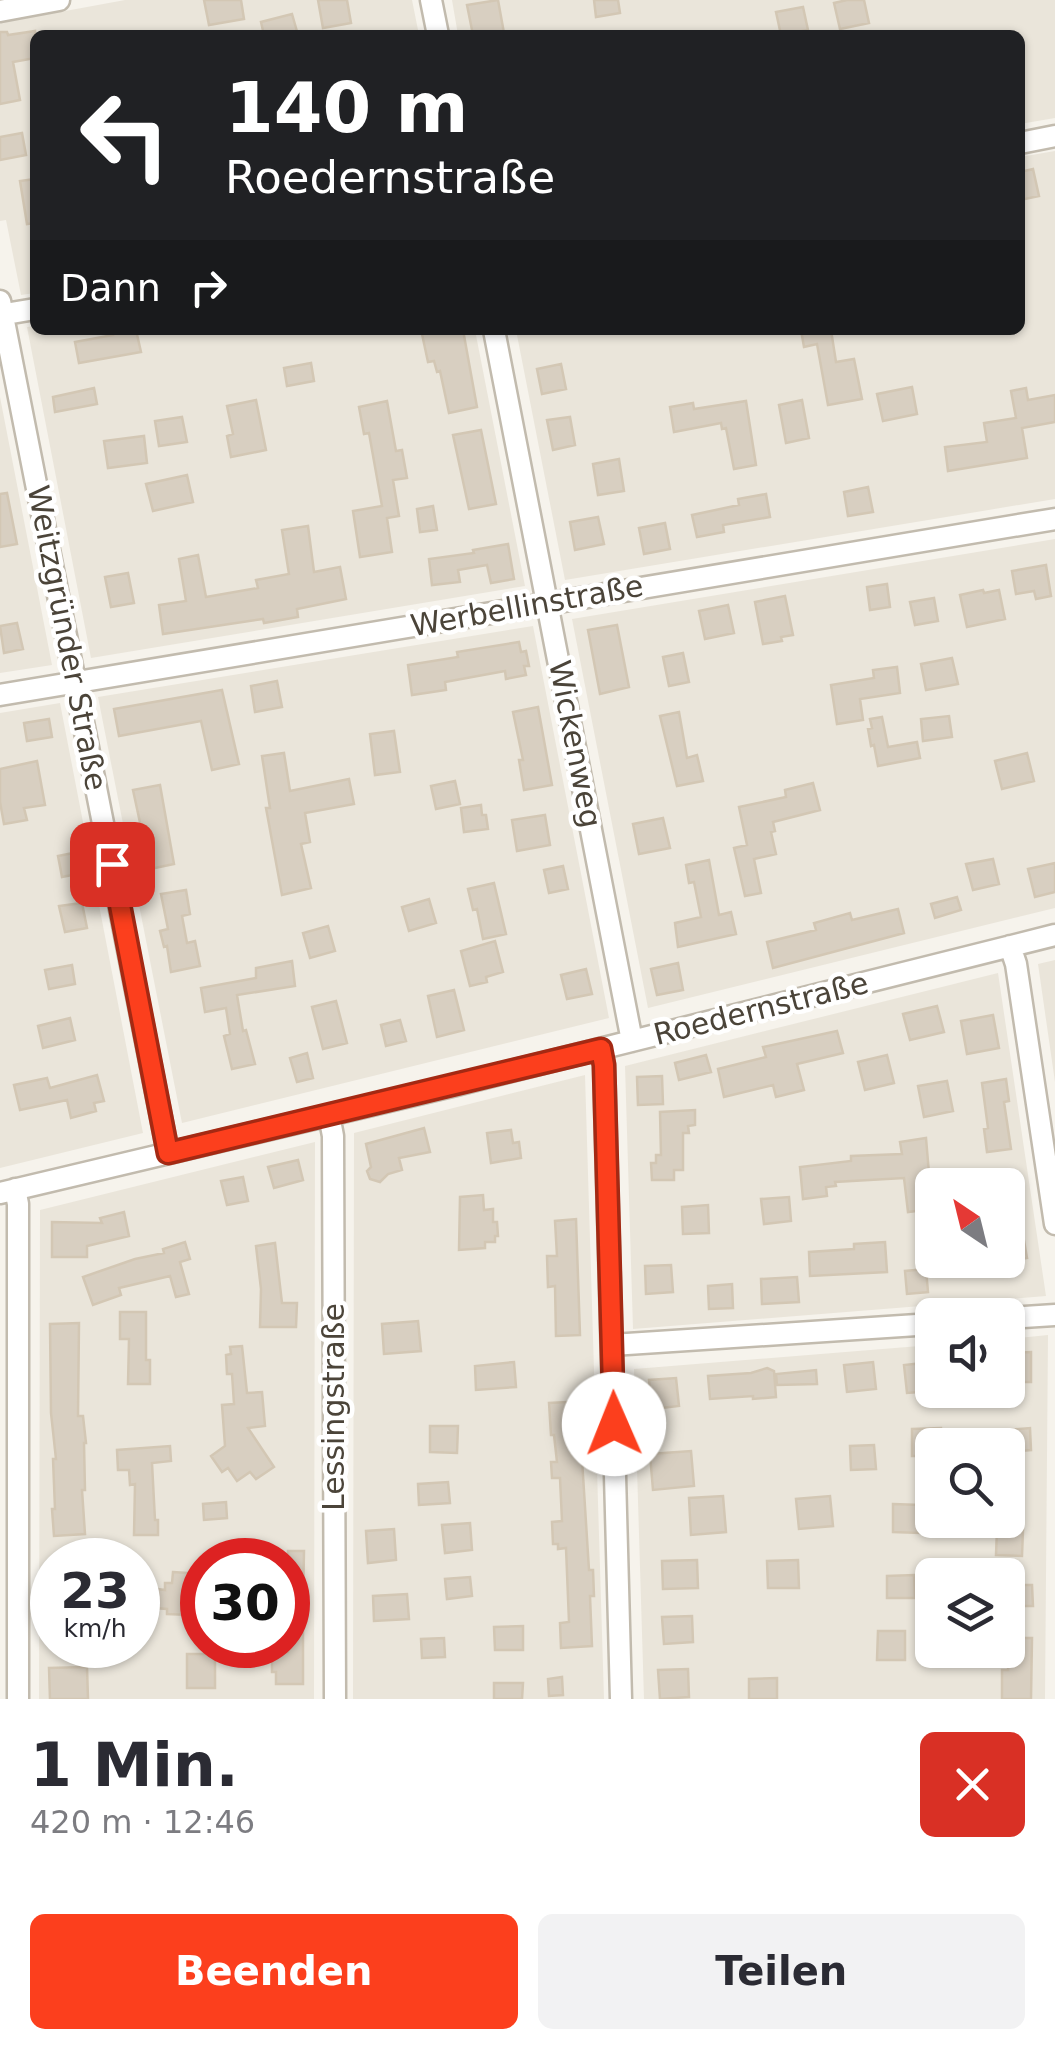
<!DOCTYPE html>
<html lang="de">
<head>
<meta charset="utf-8">
<style>
	body { margin:0; font-family:"DejaVu Sans",sans-serif; background:#f2f2f3; color:#2b2b33; height:100vh; display:flex; flex-direction:column; font-size:38px; white-space:nowrap }
	* { box-sizing:border-box; margin:0 }
	p { font-size:32px; color:#7c7c81 }
	.icon { flex:none; width:55px; height:55px; fill:none; stroke:currentColor; stroke-width:2; stroke-linecap:round; stroke-linejoin:round }
	.map { position:relative; height:1699px; overflow:hidden }
	.sheet { display:flex; flex-direction:column; background:#fff; flex:1 }
	.sheet>* { flex:none }
	.guide { position:absolute; left:30px; top:30px; width:995px; height:305px; border-radius:15px; box-shadow:0 2px 8px #0004; background:#202124; color:#fff; overflow:hidden }
	.needle { width:65px; rotate:325deg }
	.tools { position:absolute; left:915px; top:1168px; display:grid; gap:20px }
	.tools a { display:grid; place-items:center; width:110px; height:110px; border-radius:15px; background:#fff; box-shadow:0 2px 8px #0004; font-size:50px }
	.speed { position:absolute; left:30px; top:1538px; display:flex; gap:20px; font-size:50px; font-weight:700; text-align:center }
	.speed>* { display:grid; place-content:center; width:130px; height:130px; border-radius:50%; background:#fff; box-shadow:0 2px 8px #0004; line-height:1 }
	.speed small { font-size:25px; font-weight:400 }
	.speed .limit { border:15px solid #d22; background:#fff; color:#111 }
	.pin { position:absolute; display:grid; place-items:center; width:85px; height:85px; color:#fff; margin:-42px; border-radius:20px; box-shadow:0 5px 15px #0006 }
	.me { position:absolute; width:110px; margin:-55px; rotate:359deg; stroke-linejoin:round; filter:drop-shadow(0 0 8px #0008) }
	.turn { display:flex; align-items:center; gap:35px; height:210px; padding:0 30px; font-size:45px }
	.turn .icon { width:130px; height:130px; stroke-width:2.5 }
	.turn b { display:block; font-size:70px; line-height:85px }
	.then { display:flex; align-items:center; height:95px; padding:0 30px; background:#0003; gap:20px; font-size:38px }
	.round { display:grid; place-items:center; flex:none; width:105px; height:105px; border-radius:15px; background:#f2f2f3 }
	.overview { display:flex; align-items:center; justify-content:space-between; height:170px; padding:0 30px }
	h1 { font-size:60px; font-weight:700; line-height:75px }
	.button { display:flex; gap:20px; margin-top:auto; padding:20px 30px }
	.button a { flex:1; height:115px; border-radius:15px; background:#fc3f1d; color:#fff; font-size:40px; font-weight:700; line-height:115px; text-align:center }
	.button a+a { background:#f2f2f3; color:#2b2b33 }
	.map>svg:first-child { display:block }
	.residential { fill:#eae5da; fill-rule:evenodd }
	.building { fill:#d8cfc1; stroke:#d3c7b4; stroke-width:2.5 }
	.lines { fill:none; stroke-linecap:round; stroke-linejoin:round }
	.minor-casing { stroke:#c2bbae; stroke-width:25 }
	.minor { stroke:#fff; stroke-width:20 }
	.route-casing { stroke:#a42913; stroke-width:25 }
	.route { stroke:#fc3f1d; stroke-width:18 }
	.labels { text-anchor:middle; stroke-width:9; stroke-linejoin:round; paint-order:stroke }
	.street-label { font-size:30px; fill:#4b4439; stroke:#fff }
</style>
</head>
<body>
<div class="map">
<svg width="1055" height="1699" viewBox="0 0 1055 1699">
	<rect width="100%" height="100%" fill="#f6f3ec"/>
	<path class="residential" d="M125,0H412L419,35H35V293L21,295L6,220L0,221V23Z
		M452,0H1055V118L1020,124V35H458Z
		M1055,151V499L565,580L516,330H1020V157Z
		M35,326V330H475L525,586L91,658L27,327Z
		M0,397L52,665L0,673Z
		M1055,539V908L648,1008L572,619Z
		M533,626L609,1018L182,1123L98,697Z
		M60,703L143,1133L0,1168V713Z
		M1055,960V1082L1038,964Z
		M998,973L1046,1296L633,1329L625,1066ZM932,1185H1008V1260H932Z
		M585,1075L604,1699H353L354,1133Z
		M315,1142L314,1699H39L40,1210ZM52,1560H138V1645H52ZM202,1560H288V1645H202Z
		M1048,1335L1045,1699H644L634,1369L932,1345V1390H1008V1339ZM932,1445H1008V1520H932ZM932,1575H1008V1650H932Z"/>
	<path class="building" d="M204,0H241L244,19L209,25Z
		M318,0H347L351,23L323,28Z
		M498,0L504,33L473,35L467,5Z
		M594,0H618L620,13L596,17Z
		M847,0H864L869,23L840,29L834,3Z
		M803,7L808,30L781,35L776,12Z
		M292,14L298,35H264L261,22Z
		M35,31V58L13,62L20,100L0,104V32H7L8,35Z
		M22,133L26,155L0,160V137Z
		M1033,169L1039,196L1020,200V172Z
		M35,179V223L27,224L20,181Z
		M112,330H136L141,352L79,363L75,342L113,335Z
		M441,330H463L477,407L449,413L440,371L437,372L434,361L428,362L422,334Z
		M801,330H831L836,362L854,359L862,399L828,405L817,344L804,347Z
		M311,363L314,381L287,386L284,368Z
		M561,364L566,389L542,394L537,369Z
		M912,387L917,414L883,421L877,394Z
		M94,388L97,404L55,412L53,397Z
		M1026,388L1028,400L1055,395V422L1022,428L1027,458L948,471L945,447L987,442L984,423L1016,418L1011,391Z
		M256,400L266,450L231,457L227,436L233,434L227,406Z
		M802,400L809,438L786,443L779,405Z
		M387,401L396,451L402,450L407,478L393,480L399,516L387,518L392,552L360,557L353,511L382,506L369,433L364,434L359,407Z
		M746,401L756,465L734,469L726,428L722,429L721,423L674,432L670,407L693,403L694,409Z
		M182,417L187,442L159,446L155,421Z
		M570,417L575,445L553,450L547,420Z
		M481,430L496,504L469,509L453,435Z
		M144,436L147,463L108,468L104,441Z
		M619,459L624,491L598,495L593,464Z
		M187,475L193,502L153,511L146,484Z
		M868,487L873,512L848,516L844,492Z
		M7,493L17,544L0,547V494Z
		M766,494L770,517L723,525L724,532L697,537L692,515L739,505L738,499Z
		M433,506L437,530L420,532L417,509Z
		M598,517L604,544L575,550L570,522Z
		M665,523L670,549L644,554L639,528Z
		M308,526L314,572L340,567L346,599L297,609L298,617L264,623L263,619L163,634L159,605L186,601L179,559L198,555L206,597L258,588L256,580L289,574L282,530Z
		M508,544L514,579L491,583L487,565L458,570L460,582L432,585L429,559L474,553L473,550Z
		M1046,565L1051,596L1036,599L1034,591L1016,594L1012,571Z
		M128,573L134,603L111,607L105,577Z
		M887,584L890,607L870,610L867,587Z
		M983,590L984,593L999,590L1005,619L967,627L960,595Z
		M785,596L793,635L781,637L782,641L763,644L755,602Z
		M934,598L938,621L915,625L910,602Z
		M728,605L734,633L705,639L699,611Z
		M17,623L23,649L4,653L0,626Z
		M617,625L629,687L600,694L588,630Z
		M519,642L521,652L526,651L529,666H524L526,675L506,679L505,671L445,682L446,690L412,695L408,665L458,657L457,652Z
		M683,653L689,682L669,686L663,657Z
		M952,658L958,684L926,690L921,664Z
		M897,667L900,693L860,699L863,720L837,724L831,685L874,678L873,670Z
		M277,681L282,707L255,712L251,686Z
		M222,690L239,764L212,770L201,721L119,736L114,709Z
		M538,707L552,785L524,790L519,760H523L513,712Z
		M679,712L687,758L697,755L703,781L677,786L660,716Z
		M949,716L952,737L923,741L921,719Z
		M882,717L888,747L917,742L920,758L878,766L874,745L871,746L868,729L872,728L870,719Z
		M49,719L52,737L27,741L24,723Z
		M394,731L400,772L375,775L370,734Z
		M284,753L290,791L349,779L354,804L305,813L310,842L301,844L311,888L282,895L266,808H270L262,756Z
		M1027,753L1034,781L1002,789L995,761Z
		M37,761L45,805L24,808L27,820L4,824L0,802V769Z
		M455,781L460,804L436,809L431,786Z
		M813,783L820,810L773,822L775,831L771,832L776,854L754,859L761,893L745,896L734,848L747,845L739,807L786,797L785,790Z
		M160,785L174,864L150,869L133,790Z
		M481,805L482,815H486L488,829L464,832L461,808Z
		M545,815L550,845L517,851L512,820Z
		M663,818L670,848L639,854L633,824Z
		M78,852L82,873L62,877L58,856Z
		M993,859L999,884L973,890L966,864Z
		M709,860L719,915L731,912L736,934L678,947L675,923L701,917L694,882L689,883L686,865Z
		M1055,863V892L1035,897L1028,869Z
		M563,866L568,889L549,893L544,870Z
		M494,883L506,934L483,939L477,909L473,910L468,889Z
		M186,890L190,914L182,916L187,943L195,941L200,966L171,972L167,946L164,947L160,931L168,929L161,894Z
		M957,897L961,910L935,918L931,904Z
		M429,899L436,923L409,931L402,907Z
		M82,903L87,928L65,932L59,906Z
		M898,909L904,933L773,968L767,942L816,930L814,923L850,913L852,920Z
		M328,926L335,951L310,958L303,933Z
		M495,941L503,972L486,977L487,982L470,986L461,951Z
		M292,961L295,986L237,995L243,1031L246,1030L255,1064L232,1069L224,1036L230,1034L226,1008L205,1012L201,988L256,978V968Z
		M678,963L683,990L657,995L651,969Z
		M72,965L75,984L49,989L45,970Z
		M586,969L592,994L567,999L561,975Z
		M454,990L464,1030L437,1037L428,996Z
		M336,1001L347,1043L323,1049L312,1007Z
		M937,1006L944,1032L910,1040L903,1014Z
		M993,1015L999,1048L967,1054L961,1021Z
		M70,1018L75,1040L43,1048L38,1026Z
		M400,1020L406,1041L386,1046L381,1025Z
		M837,1031L843,1053L797,1064L804,1090L776,1097L773,1085L724,1097L718,1069L766,1057L763,1047Z
		M307,1053L313,1078L297,1082L290,1058Z
		M706,1055L711,1072L679,1080L675,1063Z
		M887,1055L894,1083L865,1090L858,1062Z
		M97,1075L104,1101L94,1103L96,1111L71,1118L67,1100L20,1110L14,1085L47,1078L50,1088Z
		M662,1076L663,1104L638,1105L637,1077Z
		M1006,1079L1009,1101L1004,1102L1011,1149L987,1152L984,1129L988,1128L982,1083Z
		M947,1081L953,1111L924,1117L918,1086Z
		M695,1110V1125L688,1126L689,1133H683V1170H674V1180H652L651,1163H656V1155H661L660,1112Z
		M424,1128L430,1152L399,1158L402,1170L388,1174L380,1182L370,1179L367,1171L371,1167L366,1144Z
		M511,1130L513,1143L519,1142L521,1158L491,1163L487,1133Z
		M926,1138L932,1209L908,1212L904,1178L835,1182L836,1186L826,1187L827,1196L803,1199L800,1167L851,1161V1156L902,1154L900,1142Z
		M298,1160L303,1180L274,1188L268,1167Z
		M243,1177L248,1201L227,1205L221,1181Z
		M483,1195L484,1210L493,1209V1222H497L498,1236H495V1242H485V1248L459,1250L460,1197Z
		M789,1197L791,1221L764,1224L761,1199Z
		M708,1205L709,1233L683,1234L682,1207Z
		M124,1212L129,1236L87,1246V1257H52V1222L102,1223L100,1218Z
		M576,1219L580,1335L556,1336L555,1286L548,1287L547,1256H557L555,1221Z
		M1023,1235L1027,1258L1008,1261V1237Z
		M185,1242L190,1259L180,1262L189,1294L176,1297L170,1276L119,1288L121,1295L93,1305L83,1277L135,1259L164,1253L163,1249Z
		M885,1242L887,1272L810,1276L809,1252L854,1249V1244Z
		M275,1243L282,1303H297L296,1327H260L261,1289L256,1246Z
		M957,1260H979L981,1274L958,1275Z
		M671,1265L673,1292L646,1294L645,1266Z
		M926,1269L928,1292L907,1294L905,1271Z
		M797,1277L799,1302L762,1304L761,1279Z
		M732,1284L733,1308L709,1309L708,1286Z
		M120,1312H146V1360H150V1384H128L129,1339H120Z
		M418,1321L421,1351L384,1354L382,1324Z
		M79,1323L78,1416H83L86,1443H84L85,1490H82L85,1534L54,1536L52,1509H55L53,1459H56L51,1413L50,1324Z
		M242,1346L247,1393L262,1392L265,1426L248,1428L274,1467L256,1479L250,1472L237,1481L228,1468L222,1472L211,1456L225,1446L222,1405L234,1404L232,1374H227L226,1355L231,1354L230,1347Z
		M1031,1352V1382H1008V1353Z
		M514,1362L516,1387L476,1390L475,1366Z
		M873,1362L876,1389L847,1392L844,1365Z
		M932,1362V1391L907,1393L904,1365Z
		M767,1368L774,1371L776,1397L753,1399V1396L710,1399L708,1376L751,1373Z
		M816,1370L817,1384L777,1385L776,1374Z
		M676,1378L679,1406L652,1409L649,1380Z
		M567,1402L568,1413L579,1412L589,1570H593L594,1596H590L592,1646L561,1648L560,1623L569,1622L566,1548L558,1549V1544H553L552,1522L562,1521L560,1478H552L551,1462H557L554,1435H551L549,1403Z
		M430,1426H458L457,1453L430,1452Z
		M941,1428L942,1445H932V1456H912V1429Z
		M1030,1428L1031,1450L1008,1452V1445H998L997,1431Z
		M874,1445L876,1469L851,1470L850,1446Z
		M170,1446L171,1461L152,1463L155,1520H158V1535H134L135,1484L130,1485L129,1470H118L117,1450Z
		M691,1451L694,1486L653,1490L650,1454Z
		M448,1482L450,1503L419,1505L418,1484Z
		M723,1496L726,1532L691,1535L689,1498Z
		M830,1496L833,1526L799,1529L796,1499Z
		M226,1502L227,1518L204,1520L203,1504Z
		M893,1504L920,1505V1533L893,1532Z
		M470,1523L472,1550L445,1553L442,1525Z
		M394,1529L396,1560L368,1563L366,1531Z
		M997,1529L1023,1530L1022,1556L996,1555Z
		M288,1551H304L303,1603L306,1604L303,1630V1684H276V1672H272V1652H288Z
		M697,1560L698,1588L663,1589L662,1561Z
		M798,1560L799,1588H768L767,1561Z
		M173,1572L202,1574V1588L192,1589L190,1615L167,1614V1609L155,1608L157,1589L165,1590V1583H172Z
		M914,1575L915,1598H887V1576Z
		M470,1577L472,1596L447,1599L445,1579Z
		M1009,1585H1032L1033,1606H1009Z
		M407,1594L409,1619L374,1621L373,1596Z
		M692,1616L693,1642L664,1644L662,1617Z
		M523,1626V1650H495L494,1627Z
		M878,1631H905V1660H877Z
		M444,1638L445,1657L422,1658L421,1639Z
		M1009,1638H1032L1031,1699H1002V1670H1008Z
		M187,1654H215V1688H187Z
		M87,1667L88,1699H50L49,1668Z
		M688,1669L689,1697L660,1699L658,1670Z
		M562,1677L563,1695L549,1696L548,1679Z
		M777,1678V1699H749V1679Z
		M494,1683H523L522,1699H494Z"/>
	<g class="lines">
		<defs>
			<path id="minor" d="M431,0L438,35
				M0,11L59,0
				M1020,143L1055,136
				M0,301L168,1153
				M0,315L35,309
				M494,330L632,1041
				M0,695L1055,519
				M1010,946L1016,964L1055,1224
				M601,1049L604,1065L621,1699
				M329,1115L333,1136L335,1699
				M15,1189L18,1204V1699
				M0,1193L456,1085L1055,935
				M1008,1318L1055,1315
				M612,1345L932,1324"/>
		</defs>
		<use href="#minor" class="minor-casing"/>
		<use href="#minor" class="minor"/>
	</g>
	<g class="lines">
		<defs>
			<path id="route" d="M112,864L168,1153L601,1049L604,1065L614,1424"/>
		</defs>
		<use href="#route" class="route-casing"/>
		<use href="#route" class="route"/>
	</g>
	<g class="labels">
		<g class="street-label">
			<text transform="translate(527 606) rotate(-10)" y="10">Werbellinstraße</text>
			<text transform="translate(67 638) rotate(79)" y="10">Weitzgründer Straße</text>
			<text transform="translate(575 744) rotate(79)" y="10">Wickenweg</text>
			<text transform="translate(761 1009) rotate(-14)" y="10">Roedernstraße</text>
			<text transform="translate(334 1407) rotate(-90)" y="10">Lessingstraße</text>
		</g>
	</g>
</svg>
<div class="tools">
<a><svg class="needle" viewBox="-14 -14 28 28"><path d="M0-13l5 13h-10z" fill="#e53935"/><path d="M0 13l5-13h-10z" fill="#7c7c81"/></svg></a>
<a><svg class="icon" aria-label="sound" viewBox="0 0 24 24"><path d="M4 9h4l5-4v14l-5-4H4zM17 9q2 3 0 6"/></svg></a>
<a><svg class="icon" aria-label="search" viewBox="0 0 24 24"><circle cx="10" cy="10" r="6"/><path d="M15 15l6 6"/></svg></a>
<a><svg class="icon" aria-label="layers" viewBox="0 0 24 24"><path d="M12 4l9 5-9 5-9-5zM3 14l9 5 9-5"/></svg></a>
</div>
<div class="speed"><div>23<small>km/h</small></div><div class="limit">30</div></div>
<div class="pin" style="left:112px;top:864px;background:#d93025"><svg class="icon" aria-label="arrive" viewBox="0 0 24 24"><path d="M6 21V4h12l-3 4 3 4H6"/></svg></div>
<svg class="me" style="left:614px;top:1424px" viewBox="-20 -20 40 40"><circle r="19" fill="#fff"/><path d="M0-13L10 11 0 6-10 11z" fill="#fc3f1d"/></svg>
<div class="guide">
<div class="turn"><svg class="icon" aria-label="left" viewBox="0 0 24 24"><path d="M17 20v-9H6M10 6l-5 5 5 5"/></svg><div><b>140 m</b>Roedernstraße</div></div>
<div class="then">Dann<svg class="icon" aria-label="right" viewBox="0 0 24 24"><path d="M7 20v-9h11M14 6l5 5-5 5"/></svg></div>
</div>
</div>
<section class="sheet">
<div class="overview"><div><h1>1 Min.</h1><p>420 m · 12:46</p></div><a class="round" style="background:#d93025;color:#fff"><svg class="icon" aria-label="close" viewBox="0 0 24 24"><path d="M6 6l12 12M18 6L6 18"/></svg></a></div>
<div class="button"><a>Beenden</a><a>Teilen</a></div>
</section>
</body>
</html>
